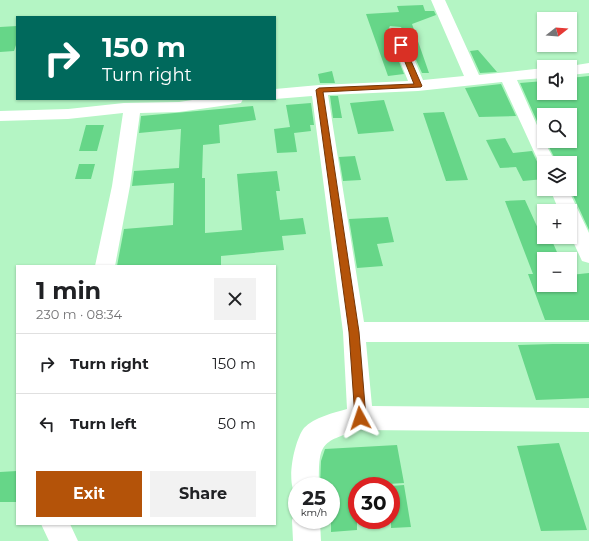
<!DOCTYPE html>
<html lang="en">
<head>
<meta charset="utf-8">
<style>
	body { margin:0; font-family:Montserrat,sans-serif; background:#f2f2f2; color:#202124; height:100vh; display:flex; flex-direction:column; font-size:15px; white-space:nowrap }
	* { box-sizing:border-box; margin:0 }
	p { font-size:13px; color:#757577 }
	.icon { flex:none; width:22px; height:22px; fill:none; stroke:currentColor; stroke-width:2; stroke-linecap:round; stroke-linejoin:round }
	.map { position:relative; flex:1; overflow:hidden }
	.sheet { position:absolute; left:16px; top:265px; width:260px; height:260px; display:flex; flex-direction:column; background:#fff; border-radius:0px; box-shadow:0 1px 3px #0004 }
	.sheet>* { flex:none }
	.banner { position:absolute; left:16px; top:16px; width:260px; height:84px; border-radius:0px; box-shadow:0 1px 3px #0004; background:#00695c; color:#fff; overflow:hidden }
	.needle { width:26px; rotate:73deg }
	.buttons { position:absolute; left:537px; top:12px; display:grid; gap:8px }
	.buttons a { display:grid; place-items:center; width:40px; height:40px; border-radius:0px; background:#fff; box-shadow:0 1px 3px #0004; font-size:20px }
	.speed { position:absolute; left:288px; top:477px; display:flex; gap:8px; font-size:20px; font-weight:700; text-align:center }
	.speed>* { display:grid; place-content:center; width:52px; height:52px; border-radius:50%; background:#fff; box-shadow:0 1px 3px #0004; line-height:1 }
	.speed small { font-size:10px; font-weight:400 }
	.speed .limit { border:6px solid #d22; background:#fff; color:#111 }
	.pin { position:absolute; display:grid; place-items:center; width:34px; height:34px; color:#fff; margin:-17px; border-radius:8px; box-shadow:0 2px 6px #0006 }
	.me { position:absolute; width:44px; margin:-22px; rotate:355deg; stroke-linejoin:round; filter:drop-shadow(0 0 3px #0008) }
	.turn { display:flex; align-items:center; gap:14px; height:84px; padding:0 20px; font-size:18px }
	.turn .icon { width:52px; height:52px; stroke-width:2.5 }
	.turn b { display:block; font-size:28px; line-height:34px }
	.round { display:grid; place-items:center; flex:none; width:42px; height:42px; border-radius:0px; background:#f2f2f2 }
	.headline { display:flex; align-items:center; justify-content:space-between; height:68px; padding:0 20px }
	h1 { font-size:24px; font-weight:700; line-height:30px }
	.button { display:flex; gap:8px; margin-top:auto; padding:8px 20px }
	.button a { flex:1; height:46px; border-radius:0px; background:#b45309; color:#fff; font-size:16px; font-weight:700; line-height:46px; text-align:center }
	.button a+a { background:#f2f2f2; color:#202124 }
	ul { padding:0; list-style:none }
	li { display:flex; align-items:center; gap:12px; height:60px; padding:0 20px; border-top:1px solid #e0e0e0 }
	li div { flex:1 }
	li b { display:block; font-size:15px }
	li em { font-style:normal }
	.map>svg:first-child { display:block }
	.building { fill:#66d688 }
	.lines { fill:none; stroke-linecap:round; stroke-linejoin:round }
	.minor { fill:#fff; fill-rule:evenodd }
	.route { fill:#b45309; stroke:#753606 }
</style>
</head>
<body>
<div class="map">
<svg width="589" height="541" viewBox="0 0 589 541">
	<rect width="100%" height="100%" fill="#b4f5c4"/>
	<path class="building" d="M423,5L425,11H434L436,15L412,24L429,73H422L401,27L390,26L387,32L404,74L388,76L366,14L399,12L397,6Z
		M17,26V42L14,51L0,52V27Z
		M478,50L497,72L480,73L470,51Z
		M332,71L335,83H320L318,74Z
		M589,76V230L570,189V163H557L546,141H570V115H544V137L520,83L544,81V93H570V78Z
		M501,84L516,116L479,117L465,88Z
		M330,96H338L342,118H333Z
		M384,100L394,131L358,134L350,103Z
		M311,103L314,125H310L311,131L294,133L297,152L277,153L274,129L290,127L286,105Z
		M253,106L256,120L219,125L220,143L203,145L202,178H205V233L242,230L237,174L277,171L280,191H276L280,220L303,218L306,234L282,236L284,250L221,256V266H117L124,229L173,225L174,183L132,186L134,171L179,168L181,129L139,133L141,116Z
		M444,112L468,180L446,181L423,113Z
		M86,125H104L97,151H79Z
		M505,138L513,153L532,151L540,168L544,169V179L523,181L516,167L500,168L486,140Z
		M355,156L361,180L343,181L339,157Z
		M79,164H95L91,179H75Z
		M525,200L545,244L553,243L560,259H544V285H570V275L589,273V320H545L528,274H533L505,201Z
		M388,217L394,242L377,244L383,266L357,268L349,219Z
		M553,344H589V398L536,400L518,345Z
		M559,443L587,530L541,531L517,446Z
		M397,445L404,483L357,486V530L331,532V486H320L321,461L325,449Z
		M17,471V502H0V472Z
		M404,485L411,527L391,528V486Z"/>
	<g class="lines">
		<path class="minor" d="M431,0H445L479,75L544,68V78L517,80L544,141L556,163H544V168L541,167L502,82L418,91L328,95L364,322H589V342H366L372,406L589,408V432L360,430C319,442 319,444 319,486H297V496C285,485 294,441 304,428C314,417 334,413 347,409L343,332L312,96L275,99V89L319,85L408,81L388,31L390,28H400L402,31L423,80L464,76Z
			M589,63V73L570,75V67H564Z
			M199,99H243L241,103L235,104L179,112L140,113L130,186L115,266H95L112,186L123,113L68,119L0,121V111L68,109L124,103L179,102Z
			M550,189H568L589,233V263L582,261L570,235V211H559Z
			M296,510L297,520H320L321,541H293L292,520Z
			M41,524H70L78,541H49Z"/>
	</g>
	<path class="route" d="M401,43L404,45L422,86L421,87L323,92L359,332L366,418L364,422L360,423L357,422L355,418L349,332L316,90L319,88L414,84L398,45Z"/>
</svg>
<div class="buttons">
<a><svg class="needle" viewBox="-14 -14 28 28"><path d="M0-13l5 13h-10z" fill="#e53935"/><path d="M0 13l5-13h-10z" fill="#757577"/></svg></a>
<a><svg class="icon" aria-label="sound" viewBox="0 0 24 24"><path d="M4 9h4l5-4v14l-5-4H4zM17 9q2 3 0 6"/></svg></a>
<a><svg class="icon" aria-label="search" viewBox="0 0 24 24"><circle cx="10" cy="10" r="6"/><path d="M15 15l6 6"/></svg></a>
<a><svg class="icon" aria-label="layers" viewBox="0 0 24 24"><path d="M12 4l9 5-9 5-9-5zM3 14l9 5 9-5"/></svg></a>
<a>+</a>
<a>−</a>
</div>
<div class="speed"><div>25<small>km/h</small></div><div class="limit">30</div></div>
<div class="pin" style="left:401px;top:45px;background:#d93025"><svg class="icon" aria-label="arrive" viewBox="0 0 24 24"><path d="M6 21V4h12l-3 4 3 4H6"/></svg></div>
<svg class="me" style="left:360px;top:418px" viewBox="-20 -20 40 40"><path d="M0-17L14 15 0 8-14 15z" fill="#b45309" stroke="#fff" stroke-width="4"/></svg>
<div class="banner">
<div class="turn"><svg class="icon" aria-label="right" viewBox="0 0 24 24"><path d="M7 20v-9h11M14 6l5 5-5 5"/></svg><div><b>150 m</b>Turn right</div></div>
</div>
<section class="sheet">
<div class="headline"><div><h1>1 min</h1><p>230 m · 08:34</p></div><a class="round"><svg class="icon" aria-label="close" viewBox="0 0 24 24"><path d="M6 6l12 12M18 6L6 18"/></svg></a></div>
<ul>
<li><svg class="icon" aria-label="right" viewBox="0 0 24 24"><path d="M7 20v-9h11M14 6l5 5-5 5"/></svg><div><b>Turn right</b></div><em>150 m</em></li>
<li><svg class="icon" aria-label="left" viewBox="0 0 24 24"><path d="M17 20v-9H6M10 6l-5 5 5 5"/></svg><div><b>Turn left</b></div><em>50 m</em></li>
</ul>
<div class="button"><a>Exit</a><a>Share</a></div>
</section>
</div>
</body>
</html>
